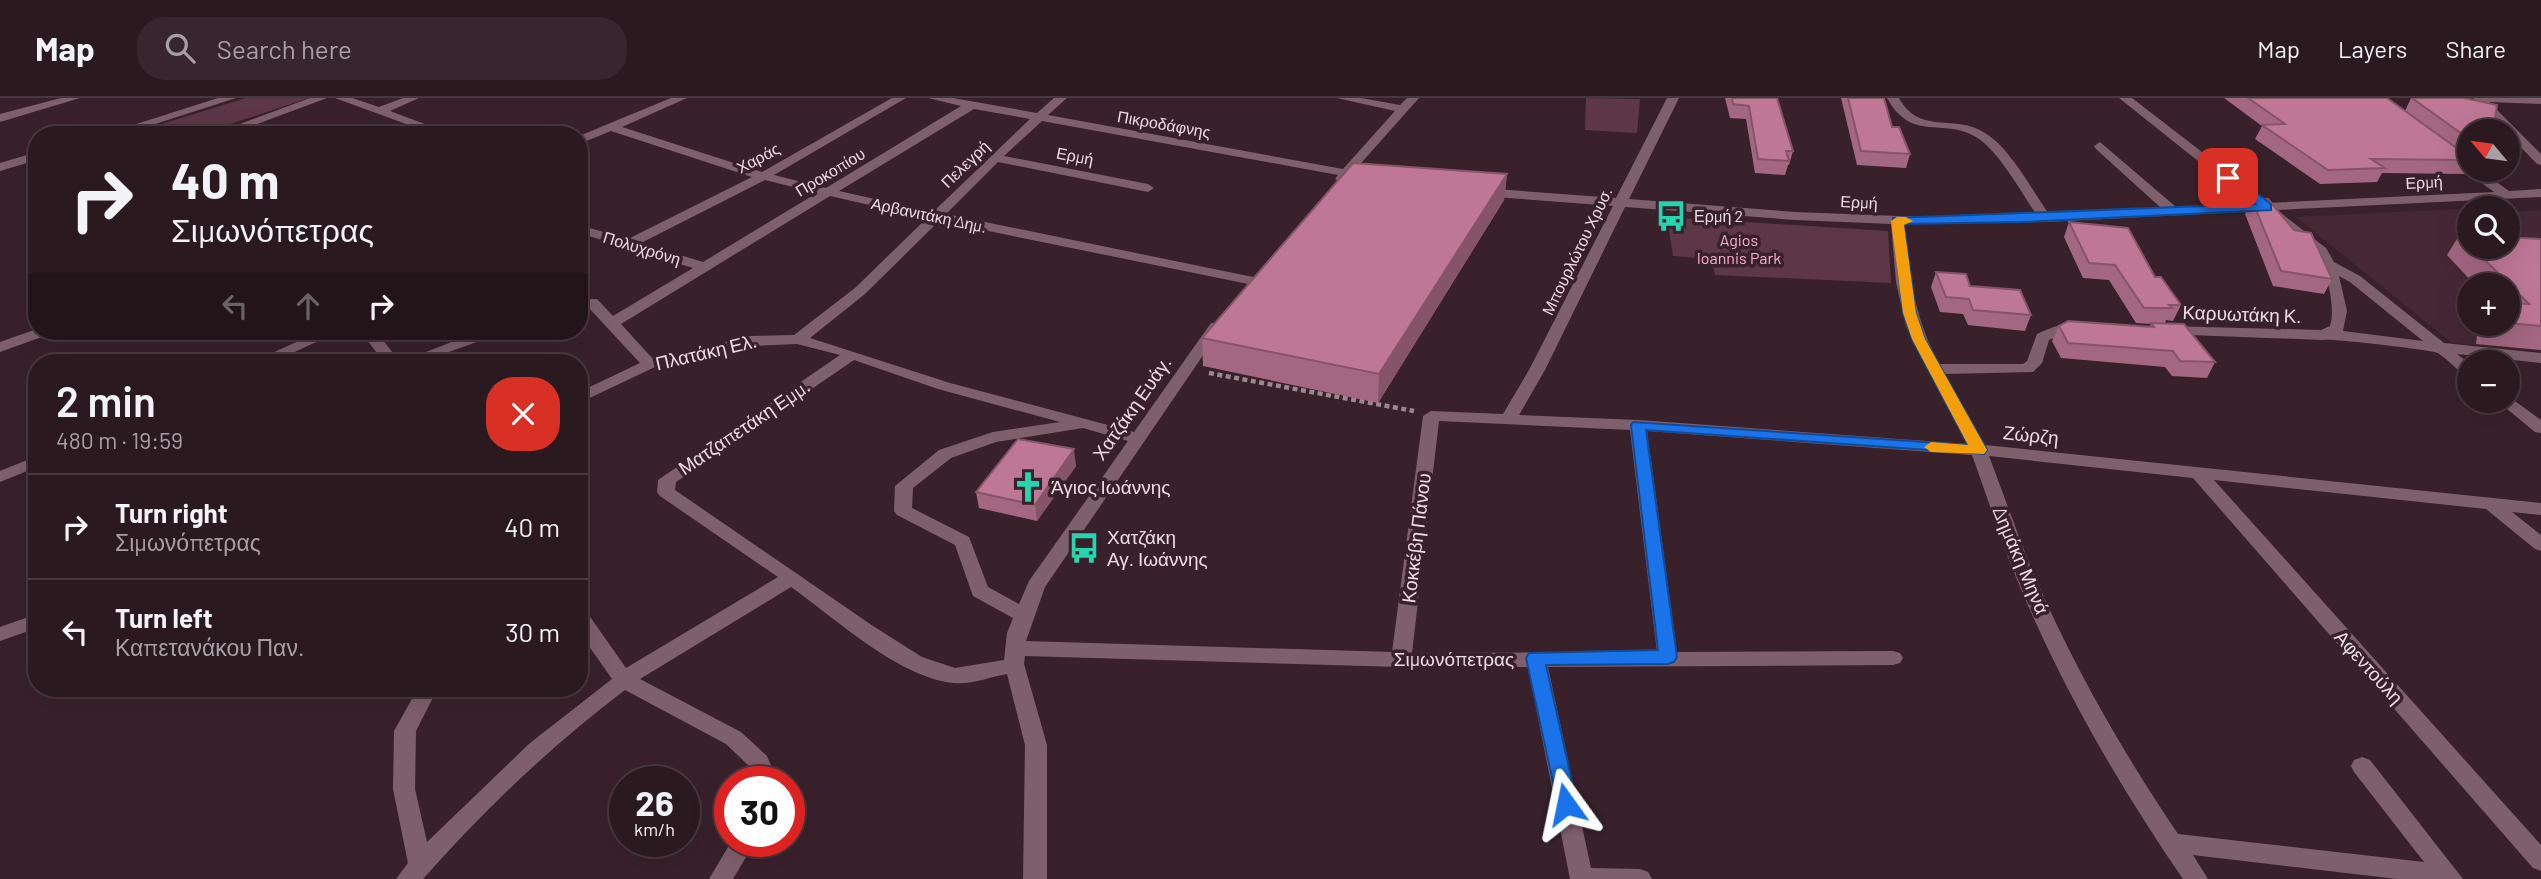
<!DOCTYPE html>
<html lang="en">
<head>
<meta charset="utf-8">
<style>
	body { margin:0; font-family:Barlow,sans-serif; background:#37262d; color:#f1f3f6; height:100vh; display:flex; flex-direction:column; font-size:26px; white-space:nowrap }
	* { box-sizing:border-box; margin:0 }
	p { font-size:23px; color:#a6a0a5 }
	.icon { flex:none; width:38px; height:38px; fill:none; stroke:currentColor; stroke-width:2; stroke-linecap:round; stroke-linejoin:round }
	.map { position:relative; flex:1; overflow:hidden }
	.sheet { position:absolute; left:28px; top:256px; width:560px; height:343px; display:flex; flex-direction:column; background:#2b1920; border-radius:28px; box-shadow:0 7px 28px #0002,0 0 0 2px #47383e }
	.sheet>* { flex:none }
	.guide { position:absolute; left:28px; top:28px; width:560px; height:214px; border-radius:28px; box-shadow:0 7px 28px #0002,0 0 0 2px #47383e; background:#2b1920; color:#f1f3f6; overflow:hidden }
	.needle { width:46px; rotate:299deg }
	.fabs { position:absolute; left:2457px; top:21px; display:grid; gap:14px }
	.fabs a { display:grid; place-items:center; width:63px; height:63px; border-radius:50%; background:#2b1920; box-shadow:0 7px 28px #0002,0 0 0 2px #47383e; font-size:35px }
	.speed { position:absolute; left:609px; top:668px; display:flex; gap:14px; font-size:35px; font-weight:700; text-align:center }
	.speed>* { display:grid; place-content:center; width:91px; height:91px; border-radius:50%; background:#2b1920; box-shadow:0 7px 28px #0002,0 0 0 2px #47383e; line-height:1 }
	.speed small { font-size:18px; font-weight:400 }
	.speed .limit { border:10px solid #d22; background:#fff; color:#111 }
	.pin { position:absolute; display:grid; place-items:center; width:60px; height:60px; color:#fff; margin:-30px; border-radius:14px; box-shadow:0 4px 10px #0006 }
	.me { position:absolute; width:77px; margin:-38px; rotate:348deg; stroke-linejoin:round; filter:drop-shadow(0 0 5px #0008) }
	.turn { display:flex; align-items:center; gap:24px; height:147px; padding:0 28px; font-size:32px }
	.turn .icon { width:91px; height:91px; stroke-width:2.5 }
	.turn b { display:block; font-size:49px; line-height:60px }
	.lanes { display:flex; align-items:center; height:66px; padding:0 28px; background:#0003; justify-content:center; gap:35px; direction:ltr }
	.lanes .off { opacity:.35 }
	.round { display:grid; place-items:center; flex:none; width:74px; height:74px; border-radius:28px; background:#37262d }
	.summary { display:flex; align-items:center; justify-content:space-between; height:119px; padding:0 28px }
	h1 { font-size:42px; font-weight:600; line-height:52px }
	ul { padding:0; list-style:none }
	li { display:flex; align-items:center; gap:21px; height:105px; padding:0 28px; border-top:2px solid #47383e }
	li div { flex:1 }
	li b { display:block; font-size:26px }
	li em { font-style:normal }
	header { display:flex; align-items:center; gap:42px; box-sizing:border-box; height:98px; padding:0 35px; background:#2b1920; border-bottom:2px solid #47383e }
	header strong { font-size:33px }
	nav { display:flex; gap:38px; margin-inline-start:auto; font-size:24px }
	.search { width:490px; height:63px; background:#37262d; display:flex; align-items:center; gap:18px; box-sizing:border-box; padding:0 24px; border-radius:28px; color:#a6a0a5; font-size:26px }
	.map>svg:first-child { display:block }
	.built { fill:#462835; fill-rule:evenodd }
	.green { fill:#5d3647 }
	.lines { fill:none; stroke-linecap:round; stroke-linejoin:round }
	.path { stroke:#9b878f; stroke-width:4.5; stroke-dasharray:5 3.5; stroke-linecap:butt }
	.minor { fill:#7e606c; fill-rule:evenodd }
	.wall { fill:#a36781 }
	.shaded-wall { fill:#855469 }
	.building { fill:#be7896; stroke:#855469; stroke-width:2 }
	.route { fill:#1a73e8; stroke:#114b97; stroke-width:2 }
	.slow { fill:#f59e0b }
	.labels { text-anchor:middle; stroke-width:7; stroke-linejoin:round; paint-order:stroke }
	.far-street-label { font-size:16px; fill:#eddce2; stroke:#39212b }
	.far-poi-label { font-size:16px; fill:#eddce2; stroke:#39212b; text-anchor:start }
	.far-park-label { font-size:16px; fill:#fdaecf; stroke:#39212b }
	.street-label { font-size:19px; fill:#eddce2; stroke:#39212b }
	.poi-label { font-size:19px; fill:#eddce2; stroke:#39212b; text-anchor:start }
</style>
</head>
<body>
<header>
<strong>Map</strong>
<div class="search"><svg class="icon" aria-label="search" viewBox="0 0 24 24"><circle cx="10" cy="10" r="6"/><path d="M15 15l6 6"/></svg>Search here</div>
<nav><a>Map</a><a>Layers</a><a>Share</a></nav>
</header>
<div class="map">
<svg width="2541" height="781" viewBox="0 0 2541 781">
	<rect width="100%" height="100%" fill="#39212b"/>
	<path class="built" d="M2458,111L2469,119V149H2508L2541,169V253L2452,245L2296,119ZM2469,187H2508V226H2469Z
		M2541,112V151L2508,128V114Z"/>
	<path class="green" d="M246,0H309L197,37H165L152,29Z
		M1586,0L1640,1L1637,35L1585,32Z
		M1667,119L1888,133L1891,185L1715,177L1711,161L1673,158Z"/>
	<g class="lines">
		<path class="path" d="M1209,275L1414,313"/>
		<path class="minor" d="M61,0H80L0,24V16Z
			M218,0H236L121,37H102Z
			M310,0H327L228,37H210Z
			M335,0H352L379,9L403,0H419L390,13L454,37H436Z
			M671,0H687L622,29L762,74L892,0H906L774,77L826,90L961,8L928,0H953L1037,15L1054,0H1067L1048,17L1343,71L1395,13L1337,0H1361L1400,7L1407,0H1419L1354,73L1372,78L1374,81L1368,85L1349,80L1341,85L1335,81L1338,77L1042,23L1004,58L1148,86L1154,90L1148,94L998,64L946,116L1253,179L1258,180V186L1253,187L939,123L865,196L810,240L950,285L1134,334L1211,225H1221L1223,228L1045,489L1026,543L1392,554L1423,318L1431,313L1503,316L1529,272L1613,108L1482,98L1476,94L1482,90L1616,100L1667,0H1679L1629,101L1795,114L1923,119L2036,116C2021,94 1999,53 1976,39C1942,19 1912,45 1887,0H1899C1920,38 1955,15 1985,35C2010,50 2032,92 2049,116L2161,110L2096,51L2094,48L2100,44L2176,109L2252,106L2119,0H2132L2268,105L2494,94L2468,75L2466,72L2469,69V72H2480L2509,93L2541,91V99L2277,112L2326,150L2334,164L2360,178L2444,245L2541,255V265L2457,256L2469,265V278L2463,276C2455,270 2447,261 2438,255C2432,252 2330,240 2323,242L2163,236L2160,233L2168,228L2321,232L2330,228C2336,211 2327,168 2314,154C2299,139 2278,126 2262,113L2045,124L1904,126C1910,176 1914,222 1940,266H2023L2027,263L2037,236C2052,229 2074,219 2089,231C2079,239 2061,236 2049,242L2042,265L2033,274L1945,276L1985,347L2541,405V417L2512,414L2541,437V453L2535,451L2486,411L2214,382L2541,747V773L2533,770L2193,380L1989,358C2004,397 2017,436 2033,474C2072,566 2122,653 2178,736L2424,764L2354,674L2351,668L2354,662L2362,659L2370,662L2463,781H2397L2193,757L2208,781H2183C2117,685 2057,581 2013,472C1998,434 1986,395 1972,357L1647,333L1677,554L1893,553L1900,555L1903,560L1900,565L1893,567L1548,569L1591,770L1640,771L1648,774L1652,781H1570L1528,569H1401L1025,558L1024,566L1047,647V781H1023L1025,647L1007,576C989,579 972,587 953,585C898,579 835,520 791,489L640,581L741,634L767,658L778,684H756L750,669L726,646L625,592C551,648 484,712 423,781H396L408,765L393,691L394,633L418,590H438L416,633L415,691L427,744L530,645L612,581L579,534V511L586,513L626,570L778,479L660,398L657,394L658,382L840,257L797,246L750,248L655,269L579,305V294L640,265L588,209H579V201H597L613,218L693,170L579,135V127L628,141L752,79L611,33L579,46V38ZM974,11L1030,21L933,114L839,93ZM765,82L817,95L703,164L641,145ZM830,98L927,120L855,190L794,237L750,238L653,261L621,226ZM1625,109L1795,122L1891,126L1896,184L1906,228L1968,346L1638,322L1519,317L1545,272ZM2339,178L2350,184L2423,243L2343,233L2347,213ZM854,262L938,291L1060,324L993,334L939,352L895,388L894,413L897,417L955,447L973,498L1013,520L1007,535L1004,562L955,570L922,559L873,528L675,392L676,384ZM1439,323L1630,332L1657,554L1412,555ZM1083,330L1128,343L1029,483L1019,506L988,489L969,439L912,410L913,390L951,360L996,344Z
			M2473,0H2541V6L2489,4L2541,56V67L2537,66Z
			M37,54V62L0,73V65Z
			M2508,133L2541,155V165L2508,143Z
			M37,231L53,233L50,236L0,254V244Z
			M320,233H340L273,264H253Z
			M360,233H376L400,264L480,233H502L499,236L421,264H384Z
			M2508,298L2541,322V335L2535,334L2501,306L2499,303H2508Z
			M37,358V369L0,384V373Z
			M37,516V530L0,543V529Z
			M731,744H755L733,781H709Z"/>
	</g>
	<path class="wall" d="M1725,0H1777L1793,53L1789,67H1788L1785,77L1755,75L1746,21L1730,20Z
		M1841,0H1884L1892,29L1910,56L1906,70L1857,67Z
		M2224,0H2387L2405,13L2411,0H2464L2469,33V71L2466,76L2382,75L2377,84L2320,86L2255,41L2262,28Z
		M1507,76L1504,102L1378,305L1203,268L1202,240Z
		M2252,102L2332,181L2324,196L2273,188L2245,116Z
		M2069,124L2155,179L2181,207L2173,223L2166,222L2165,225L2215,264L2207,280L2172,278L2165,269L2061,260L2052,243L2059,228L2149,229L2151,226L2136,225L2109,182L2083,180L2064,139Z
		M2460,136H2469V149L2541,141V252L2476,246L2478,226H2508V187H2475L2447,157Z
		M1936,174L1970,188L2031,217L2025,233L1968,227L1963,216L1940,214L1931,189Z
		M1076,368L1037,423L979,410L976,394Z"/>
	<path class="shaded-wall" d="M1507,76L1504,102L1378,305L1379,276Z
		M1074,351L1076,368L1037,423L1035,407Z"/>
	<path class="building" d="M1732,0H1777L1793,53H1786L1789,63L1758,61L1749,8L1733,6Z
		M1848,0H1884L1892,29H1899L1910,56L1861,53Z
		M2248,0H2387L2469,59V62L2371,61L2385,70L2328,72L2262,27L2285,26Z
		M2412,0H2464L2497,7L2495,20L2500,21L2497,33H2469V41Z
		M1353,65L1507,76L1379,276L1202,240Z
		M2268,101L2294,132L2311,135L2332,181L2281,173L2252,102Z
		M2069,124L2128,130L2155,179H2161L2181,207H2169L2172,210H2144L2115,167L2089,165Z
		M2460,136H2469V146Z
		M2508,139L2541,141V228L2508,225V205L2529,206L2472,149H2508Z
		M1936,174L1966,176L1970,188L2020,192L2031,217L1973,212L1969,201L1946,199Z
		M2068,223L2154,229L2151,225L2184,226L2215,264L2180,263L2173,253L2068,245L2059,228Z
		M1018,341L1074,351L1035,407L976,394Z"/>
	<path class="route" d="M2224,77H2233L2271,106V112L2022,124L1904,126L1916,215L1925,241L1987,352L1984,356L1646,332L1677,559L1674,564L1668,566L1546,567L1577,706L1574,712L1566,715L1559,712L1526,560L1529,555L1658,552L1631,327L1633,324L1968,347L1912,241L1903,215L1893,120L2255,106L2224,82Z"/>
	<path class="slow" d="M1897,119H1906L1913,123L1904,127L1916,215L1925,241L1987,352L1984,356L1931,354L1924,349L1931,344L1968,347L1912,241L1903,215L1891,123Z"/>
	<defs>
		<symbol id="bus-bare" viewBox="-9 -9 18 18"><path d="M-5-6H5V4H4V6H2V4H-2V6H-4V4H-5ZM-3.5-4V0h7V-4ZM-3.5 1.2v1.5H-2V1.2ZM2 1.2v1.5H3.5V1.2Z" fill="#25d5ae" stroke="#39212b" stroke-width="2.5" paint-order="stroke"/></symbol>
		<symbol id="church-bare" viewBox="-9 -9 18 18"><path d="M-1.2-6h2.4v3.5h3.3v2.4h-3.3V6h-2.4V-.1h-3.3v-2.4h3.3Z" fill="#25d5ae" stroke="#39212b" stroke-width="2.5" paint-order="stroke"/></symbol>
	</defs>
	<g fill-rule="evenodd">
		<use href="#bus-bare" x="1649" y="96" width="44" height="44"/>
		<use href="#church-bare" x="1006" y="367" width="44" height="44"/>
		<use href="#bus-bare" x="1062" y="428" width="44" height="44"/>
	</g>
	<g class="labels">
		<g class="far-street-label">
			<text transform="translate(1164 26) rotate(10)" y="6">Πικροδάφνης</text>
			<text transform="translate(1075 58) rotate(11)" y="6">Ερμή</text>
			<text transform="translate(758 60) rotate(-28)" y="6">Χαράς</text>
			<text transform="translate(965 66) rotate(-44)" y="6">Πελεγρή</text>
			<text transform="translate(830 74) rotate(-31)" y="6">Προκοπίου</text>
			<text transform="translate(2424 84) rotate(-3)" y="6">Ερμή</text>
			<text transform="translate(1859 104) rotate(3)" y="6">Ερμή</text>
			<text transform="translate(929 117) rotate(12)" y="6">Αρβανιτάκη Δημ.</text>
			<text transform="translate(642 150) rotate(17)" y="6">Πολυχρόνη</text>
			<text transform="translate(1577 153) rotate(-64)" y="6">Μπουρλώτου Χρυσ.</text>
		</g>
		<g class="far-poi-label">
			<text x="1694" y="124">Ερμή 2</text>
		</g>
		<g class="far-park-label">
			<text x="1739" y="148">Agios<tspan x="1739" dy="18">Ioannis Park</tspan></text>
		</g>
		<g class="street-label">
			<text transform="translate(2242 216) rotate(2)" y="7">Καρυωτάκη Κ.</text>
			<text transform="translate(706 254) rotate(-13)" y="7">Πλατάκη Ελ.</text>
			<text transform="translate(1132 310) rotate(-55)" y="7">Χατζάκη Ευάγ.</text>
			<text transform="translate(744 329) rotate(-34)" y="7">Ματζαπετάκη Εμμ.</text>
			<text transform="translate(2031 337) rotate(6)" y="7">Ζώρζη</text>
			<text transform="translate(1416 440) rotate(-83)" y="7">Κοκκέβη Πάνου</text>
			<text transform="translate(2021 462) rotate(67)" y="7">Δημάκη Μηνά</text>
			<text x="1454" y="568">Σιμωνόπετρας</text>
			<text transform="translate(2369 569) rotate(48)" y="7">Αφεντούλη</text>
		</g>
		<g class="poi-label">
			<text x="1051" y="396">Άγιος Ιωάννης</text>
			<text x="1107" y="446">Χατζάκη<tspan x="1107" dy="22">Αγ. Ιωάννης</tspan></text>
		</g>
	</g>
</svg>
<div class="fabs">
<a><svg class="needle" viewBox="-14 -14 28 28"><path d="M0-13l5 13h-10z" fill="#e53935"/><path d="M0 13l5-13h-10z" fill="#a6a0a5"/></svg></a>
<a><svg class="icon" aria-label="search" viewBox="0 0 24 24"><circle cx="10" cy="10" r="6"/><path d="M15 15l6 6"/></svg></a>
<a>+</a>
<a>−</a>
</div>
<div class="speed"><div>26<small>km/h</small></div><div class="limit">30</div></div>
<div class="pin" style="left:2228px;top:80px;background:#d93025"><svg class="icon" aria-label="arrive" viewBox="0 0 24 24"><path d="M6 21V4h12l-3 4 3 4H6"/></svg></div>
<svg class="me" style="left:1566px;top:706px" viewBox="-20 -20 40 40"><path d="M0-17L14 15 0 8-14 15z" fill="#1a73e8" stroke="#fff" stroke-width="4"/></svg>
<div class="guide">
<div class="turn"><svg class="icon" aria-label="right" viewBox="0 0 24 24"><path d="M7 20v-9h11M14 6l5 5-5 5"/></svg><div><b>40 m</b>Σιμωνόπετρας</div></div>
<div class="lanes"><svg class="icon off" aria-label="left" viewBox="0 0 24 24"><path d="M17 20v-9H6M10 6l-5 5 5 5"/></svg><svg class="icon off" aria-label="ahead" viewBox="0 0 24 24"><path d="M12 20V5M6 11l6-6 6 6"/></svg><svg class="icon" aria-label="right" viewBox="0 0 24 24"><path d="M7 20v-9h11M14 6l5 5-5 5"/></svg></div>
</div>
<section class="sheet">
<div class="summary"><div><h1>2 min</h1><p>480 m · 19:59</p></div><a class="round" style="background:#d93025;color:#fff"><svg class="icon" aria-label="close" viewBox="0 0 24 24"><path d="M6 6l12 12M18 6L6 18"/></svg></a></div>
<ul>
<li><svg class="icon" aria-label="right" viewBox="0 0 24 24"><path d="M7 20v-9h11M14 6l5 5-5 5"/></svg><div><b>Turn right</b><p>Σιμωνόπετρας</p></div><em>40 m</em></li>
<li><svg class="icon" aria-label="left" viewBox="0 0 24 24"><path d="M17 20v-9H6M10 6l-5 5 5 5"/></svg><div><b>Turn left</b><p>Καπετανάκου Παν.</p></div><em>30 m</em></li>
</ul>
</section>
</div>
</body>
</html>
